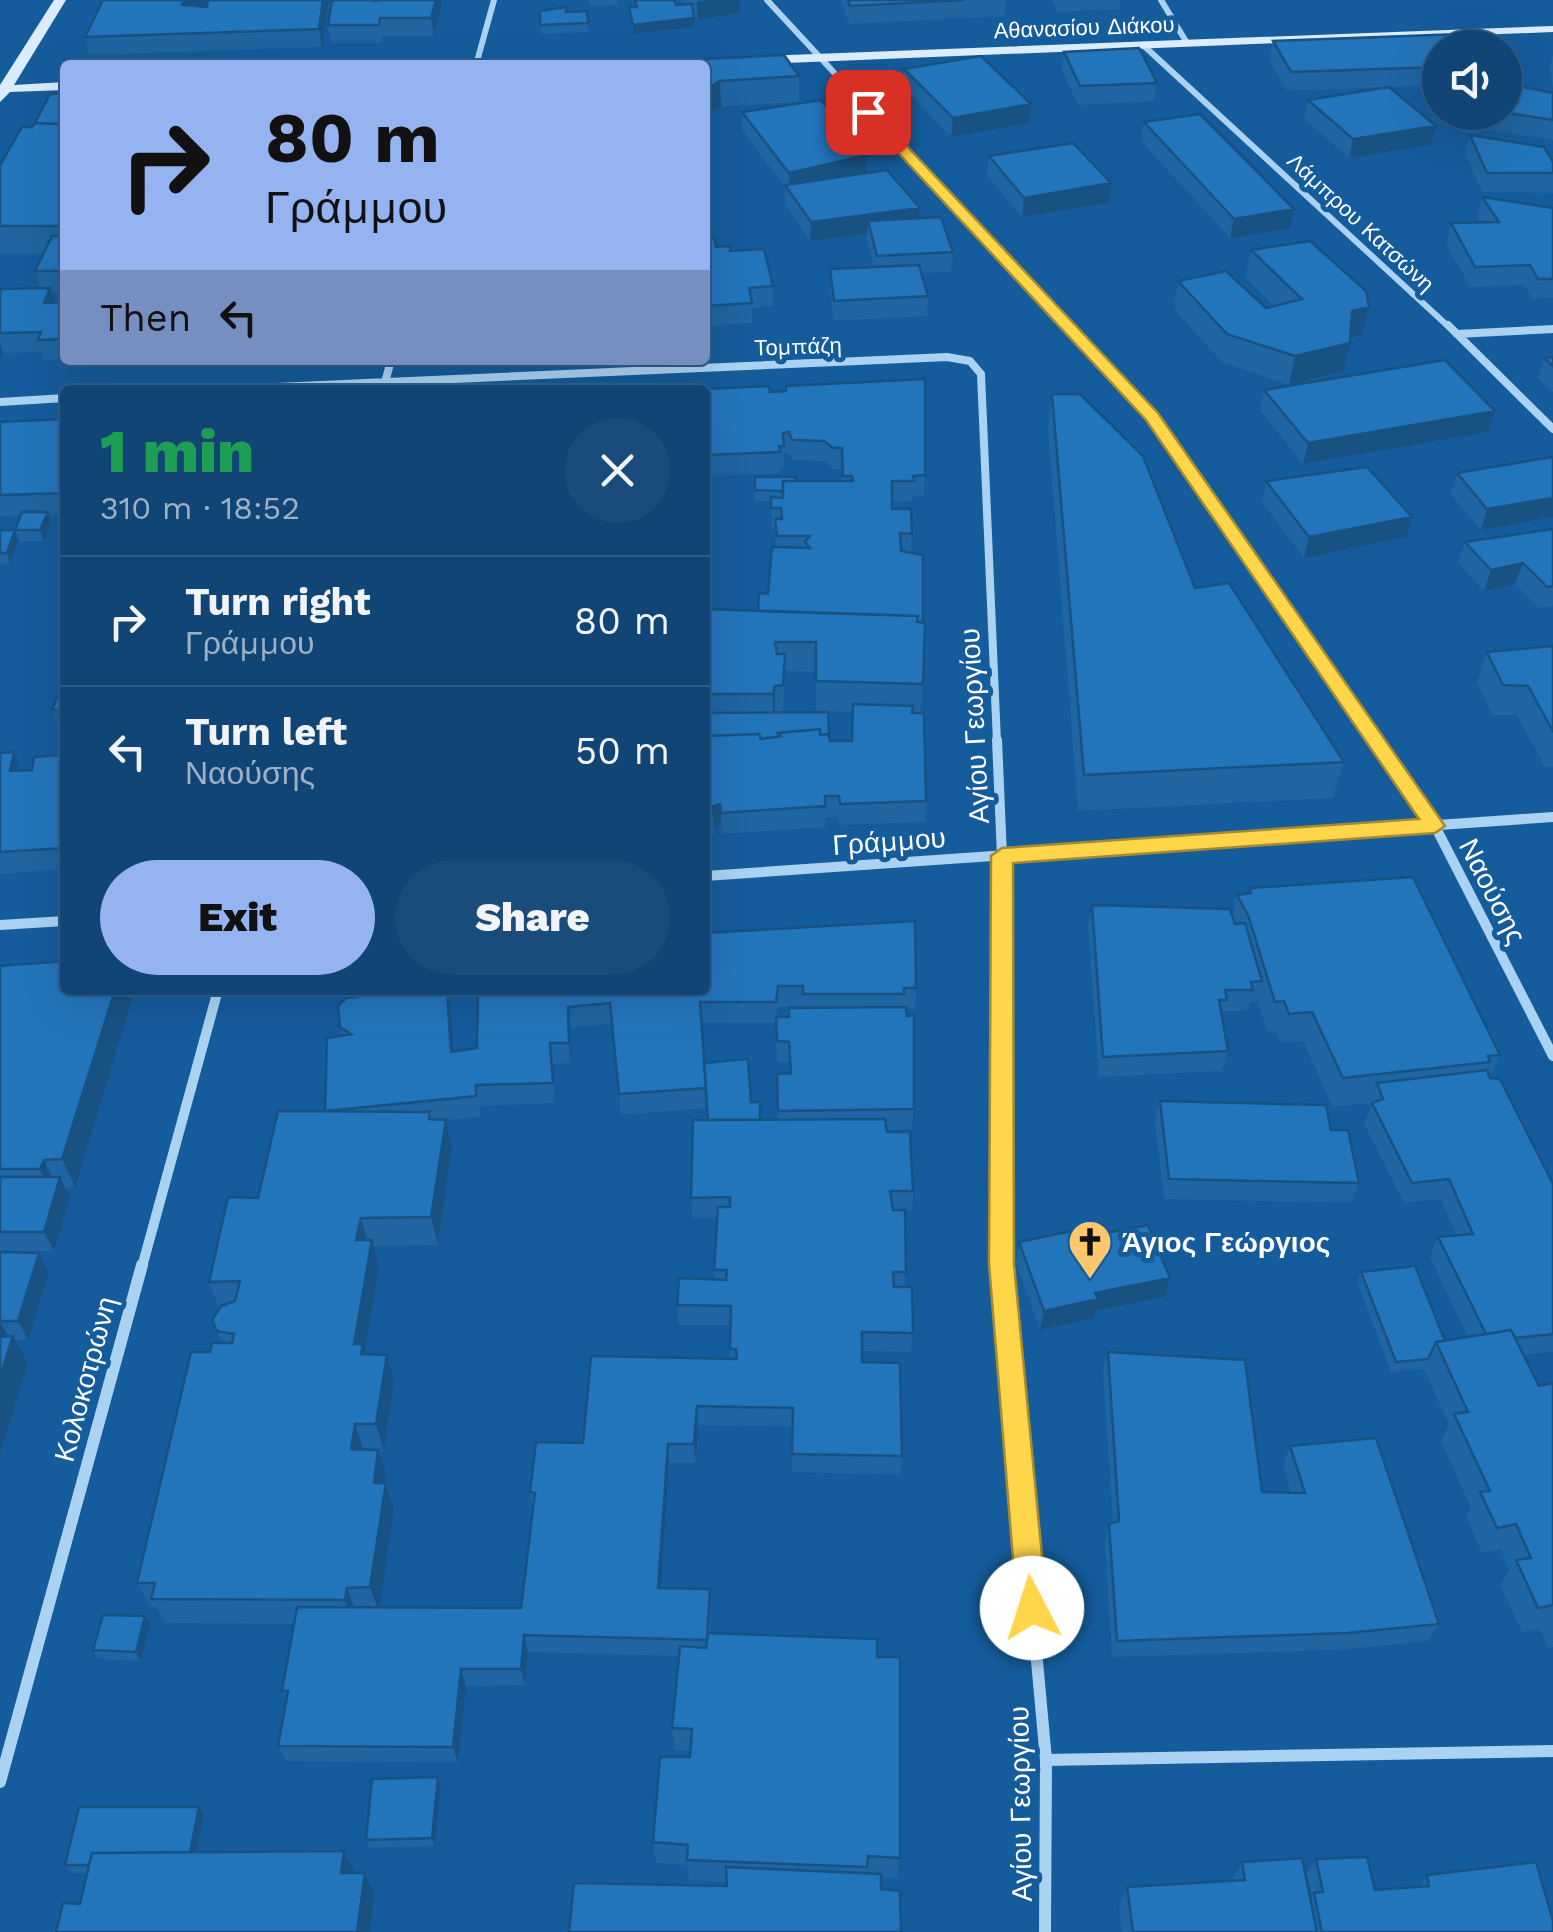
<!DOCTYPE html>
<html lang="en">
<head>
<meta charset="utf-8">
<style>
	body { margin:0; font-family:"Work Sans",sans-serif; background:#194c7a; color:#f1f3f6; height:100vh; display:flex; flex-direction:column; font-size:38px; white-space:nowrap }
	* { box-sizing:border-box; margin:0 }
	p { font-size:32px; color:#9cb1c5 }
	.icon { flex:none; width:55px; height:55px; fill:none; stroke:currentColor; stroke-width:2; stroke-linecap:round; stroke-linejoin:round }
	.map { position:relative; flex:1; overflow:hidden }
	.sheet { position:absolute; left:60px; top:385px; width:650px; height:610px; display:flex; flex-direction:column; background:#104575; border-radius:10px; box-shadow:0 10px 40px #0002,0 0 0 2px #305d87 }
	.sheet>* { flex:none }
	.guide { position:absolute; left:60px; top:60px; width:650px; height:305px; border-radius:10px; box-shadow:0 10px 40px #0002,0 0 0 2px #305d87; background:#95b2f1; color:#111; overflow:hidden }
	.buttons { position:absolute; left:1422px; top:30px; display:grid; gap:20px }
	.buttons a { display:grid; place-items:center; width:100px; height:100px; border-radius:50%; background:#104575; box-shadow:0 10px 40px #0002,0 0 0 2px #305d87; font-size:50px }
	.pin { position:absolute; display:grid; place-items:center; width:85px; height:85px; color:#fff; margin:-42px; border-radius:20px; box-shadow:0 5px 15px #0006 }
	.me { position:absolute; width:110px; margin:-55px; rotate:355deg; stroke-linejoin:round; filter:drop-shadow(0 0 8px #0008) }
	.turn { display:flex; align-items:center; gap:35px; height:210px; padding:0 40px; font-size:45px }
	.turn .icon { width:130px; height:130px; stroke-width:2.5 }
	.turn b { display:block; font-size:70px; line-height:85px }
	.then { display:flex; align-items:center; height:95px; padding:0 40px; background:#0003; gap:20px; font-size:38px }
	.round { display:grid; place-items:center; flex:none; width:105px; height:105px; border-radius:52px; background:#194c7a }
	.head { display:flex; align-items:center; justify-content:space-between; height:170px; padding:0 40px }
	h1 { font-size:60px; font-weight:800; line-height:75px; color:#1e9e55 }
	.action { display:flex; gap:20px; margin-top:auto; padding:20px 40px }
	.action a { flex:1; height:115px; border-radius:60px; background:#95b2f1; color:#111; font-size:40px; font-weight:800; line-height:115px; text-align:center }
	.action a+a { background:#194c7a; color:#f1f3f6 }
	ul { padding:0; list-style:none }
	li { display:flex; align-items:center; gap:30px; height:130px; padding:0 40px; border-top:2px solid #305d87 }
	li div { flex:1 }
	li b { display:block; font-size:38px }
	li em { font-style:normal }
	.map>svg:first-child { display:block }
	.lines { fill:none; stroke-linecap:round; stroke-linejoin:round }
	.street-far3 { stroke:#abd2f3; stroke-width:6 }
	.street-far2 { stroke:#abd2f3; stroke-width:8 }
	.street-far1 { stroke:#abd2f3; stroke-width:10 }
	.street { stroke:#abd2f3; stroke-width:12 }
	.secondary { fill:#daecfd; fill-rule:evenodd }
	.wall { fill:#1e65a1; fill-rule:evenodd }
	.shaded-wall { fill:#185283 }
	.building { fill:#2375bb; stroke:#185283; stroke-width:2.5 }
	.route { fill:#ffd54a; stroke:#a68a30; stroke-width:2.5 }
	.labels { text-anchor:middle; stroke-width:10; stroke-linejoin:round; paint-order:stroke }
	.far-street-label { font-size:22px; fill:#fff; stroke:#155c9c }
	.street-label { font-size:28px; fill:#fff; stroke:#155c9c }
	.poi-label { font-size:28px; font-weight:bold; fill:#fff; stroke:#155c9c; text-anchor:start }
</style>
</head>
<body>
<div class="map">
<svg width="1553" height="1932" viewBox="0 0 1553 1932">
	<rect width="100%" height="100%" fill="#155c9c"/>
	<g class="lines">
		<path class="street-far3" d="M767,0L1070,328
			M1161,0L1187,43
			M1143,45L1450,328
			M476,65L494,0"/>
		<path class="street-far2" d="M1068,325L1152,416L1377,742
			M1448,325L1553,429
			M1457,334L1553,329
			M207,390L947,357L970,361L981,374L997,742
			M383,390L391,360
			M0,402L65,398"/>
		<path class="street-far1" d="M997,740L1002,856L1001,1267
			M1375,740L1435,826L1553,1056
			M705,876L1553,817
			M0,925L65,921
			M142,1267L218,990"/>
		<path class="street" d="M1001,1265L1046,1760L1045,1932
			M1046,1760L1553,1751
			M0,1782L142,1265"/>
		<path class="secondary" d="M54,0H66L14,85L65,82V90L10,92L0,102V85Z
			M1553,26V32L759,64L753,60L759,56Z"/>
	</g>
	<path class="wall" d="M103,0H329L322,47L89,55L85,37Z
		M379,0H443H441L434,36H382V43H331L328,25Z
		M589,0H617L618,5L590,6Z
		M635,0L676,5L684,4L680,0H740V13L698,20L693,15L694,27L633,34L629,7H635Z
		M841,0H1006L1005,16L849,24Z
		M1052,0H1121L1120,9L1058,12Z
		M540,11L566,12L587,11L589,32L541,34Z
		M1273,41L1440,48V85L1287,91L1269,60Z
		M1064,52L1157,83L1154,101L1078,105L1062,70Z
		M1553,55V88L1549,69Z
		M705,65L799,76V102L721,107L705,115Z
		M904,69L1031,104L1030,123L951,137L903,87Z
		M65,93V291H51L55,303L64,302L65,298V359L44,360L42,352L3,353L0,361V289L40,288L35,271L43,254H0V165L32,127Z
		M1553,93V140L1485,129L1464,112H1505Z
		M1308,100L1436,126L1431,145L1349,158L1304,119Z
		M742,112L866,173L920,208L919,218L953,252L951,272L922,273L928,296L927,316L834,321L830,289V269L874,267L867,240V234L810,241L785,204V187L742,130Z
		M1144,122L1294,209L1290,229L1230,238L1141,141Z
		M1470,135L1553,162V193L1482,192L1465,154Z
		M989,156L1111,183L1109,203L1022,217L987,176Z
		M1482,197L1553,208V298L1532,299L1524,285L1470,287L1446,243L1451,223H1480L1477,217Z
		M705,235L707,239L716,247L730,251L773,286V306L752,308V323L705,326Z
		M1251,250L1369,307L1362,335L1350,338L1343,371L1289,385L1222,362L1174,309L1178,281L1266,308L1274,306L1245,277Z
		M1553,357V392L1538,378L1544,358Z
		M705,390L770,392L925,475L924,496L913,497L912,501L892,502V509L912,534L911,553L923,684L921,713L926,801L925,822L839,825L838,817H825V827L722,834L721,825L714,827V835L705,836V609L758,611L768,594L776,547L775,528H772L771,501H755V477L795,481H842V469H833L824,461L792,460L789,453H784V466L780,467V473L705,476ZM785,671L816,672V711L852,712V741H830L828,712L783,713Z
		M1264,390L1488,432L1303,464L1260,410Z
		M1052,394L1195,588L1344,762L1333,798L1078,811L1048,429Z
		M0,422L65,424V514L49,515L51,522L44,541H19L10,563L0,564V530H15L21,515L0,516Z
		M1553,457V517L1481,530L1450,494L1457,473Z
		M1266,481L1412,517L1406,537L1304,558L1262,502Z
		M1553,529V606L1539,608L1515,584L1484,591L1458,563L1465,542Z
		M1553,646V767H1545L1517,715H1492L1477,682L1487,652Z
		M65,678V737L63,731H60L52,710Z
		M14,752L21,770H32L65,755V869L0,874V753Z
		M1250,888L1500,1055L1490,1078L1553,1184V1352L1523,1355L1539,1386L1553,1383V1647L1549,1648L1540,1629L1522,1632L1500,1585L1509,1570L1501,1549L1482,1553L1466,1517L1471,1508L1441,1441L1449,1425L1424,1369L1391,1372L1357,1282L1361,1272L1445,1341L1468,1337L1430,1257L1438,1237L1456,1235L1441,1199L1404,1203L1364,1124L1371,1106L1370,1103L1333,1107L1303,1041L1280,1043L1275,1031H1267L1257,999L1256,1001L1250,1002L1247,1011H1224L1222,1019L1228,1051L1222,1071L1099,1077L1088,926L1092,905L1232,916L1237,895L1248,894Z
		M705,933L916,988L915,1008L906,1009L914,1109L912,1129L886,1130L913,1191L912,1211H905V1287L913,1333L911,1352L862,1351V1362L902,1456L900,1475L792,1472V1427L698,1425L696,1463H669L661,1588L710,1589V1633L877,1657L900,1858L897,1878L881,1877L727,1886L726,1882L689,1880L687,1865L656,1863L653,1842L690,1757V1751L675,1750L672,1728L679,1656L528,1652L525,1685L466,1686L458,1763L286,1761L278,1746L286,1699L282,1691L294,1624L165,1623L156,1607H151L137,1583L210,1352L222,1343L212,1320L219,1308L209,1282L258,1198L325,1111L343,1036L340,1027L448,990L451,1006L454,1052L477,1048L478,990H705ZM802,1006L788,1017H777L778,1007ZM612,1023L621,1115L706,1108L708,1120L691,1198L693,1218H717L715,1279L677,1305L678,1325H730V1359L583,1443L530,1492L533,1509L521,1608L379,1607L394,1508L379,1451H384L394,1382L366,1354L365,1351L379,1268L373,1246L438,1245L452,1148L446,1120L480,1117V1106L555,1103L552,1064L571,1063L570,1028ZM701,1023H776L777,1062H789L790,1073L777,1074L778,1120H760L751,1102L704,1063Z
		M0,966L75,1187L65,1188L70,1197L54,1251L0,1252Z
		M1160,1101L1331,1130L1359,1183L1352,1203L1164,1199L1155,1121Z
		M1075,1239L1165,1297L1095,1311L1094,1318L1040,1330L1016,1262L1019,1242Z
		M0,1252L49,1272L28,1340H15L28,1363L0,1454Z
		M1108,1352L1262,1492L1291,1493L1283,1465L1290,1446L1439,1624L1428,1641L1338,1650L1112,1657L1105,1541L1109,1524L1113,1523L1103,1371Z
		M145,1616L150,1624L141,1661L98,1659L93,1650Z
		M438,1777L441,1785L435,1846L369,1848L366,1840Z
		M204,1815L197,1852L344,1851L354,1873L374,1894L80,1904L88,1873H71L65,1865Z
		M1316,1859L1375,1890L1418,1887L1427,1875L1553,1932H1122L1119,1907L1127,1887L1232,1881L1242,1862L1310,1898L1312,1896L1307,1873Z"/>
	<path class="shaded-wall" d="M184,0H220L217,4L191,7L182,5Z
		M323,0H329L322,47L319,29Z
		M436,0H441L442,3L434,36L431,18Z
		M708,0H740V13L698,20L697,2Z
		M694,18V27L633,34V25Z
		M720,81L721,107L705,115V89Z
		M1031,104L1030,123L951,137L953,118Z
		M1436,126L1431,145L1349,158L1353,139Z
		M867,155L866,174L789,192V173Z
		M1111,183L1109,203L1022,217L1024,198Z
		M920,208L919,227L868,221L867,234L810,241L811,222Z
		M1294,209L1290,229L1230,238L1234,219Z
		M50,288L56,307L44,303Z
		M1369,307L1362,335L1345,339L1352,311Z
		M0,342L3,353L0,361Z
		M1350,343L1343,371L1289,385L1295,356Z
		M1495,411L1488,432L1303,464L1308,443Z
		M1553,498V517L1481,530L1487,509Z
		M48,512L51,522L44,541L40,530Z
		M1412,517L1406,537L1304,558L1309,537Z
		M15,530L19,541L10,563L7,553Z
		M1523,563L1515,584L1484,591L1491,570Z
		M775,686V715L773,724V694Z
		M14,752L22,773L10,771Z
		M720,804L721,825L714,827V835L713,806Z
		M115,990H135L75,1187L62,1159Z
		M448,990L451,1006L455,1072L451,1052Z
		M568,1007L570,1028L571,1063L569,1043Z
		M446,1120L452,1148L438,1245L431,1217Z
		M44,1160L57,1188L54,1197L40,1169Z
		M60,1177L70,1197L54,1251L44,1232Z
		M361,1218L369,1246L356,1240Z
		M372,1240L379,1268L365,1351L371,1371L354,1344Z
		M39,1253L49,1272L28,1340L18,1321Z
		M1170,1278L1165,1297L1095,1311L1094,1318L1040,1330L1044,1311L1095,1293Z
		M0,1322L10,1340L0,1359Z
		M13,1336L28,1363L0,1454V1377Z
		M387,1355L394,1382L384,1451L376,1424Z
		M697,1406L698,1425L696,1463L694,1444Z
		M355,1424L364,1451L351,1449Z
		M668,1444L669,1463L660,1606L658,1588Z
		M378,1450L386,1475L382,1506L386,1483L394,1508L379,1612L370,1587L374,1483Z
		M347,1588L356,1612L354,1624L345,1600Z
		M145,1616L150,1624L141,1661L136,1652Z
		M524,1635L528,1652L525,1685L521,1669Z
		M461,1669L466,1686L458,1763L453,1747Z
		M438,1777L441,1785L435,1846L432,1838Z
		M199,1807L204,1815L193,1872L188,1865Z
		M344,1851L354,1871L351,1894L341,1873Z
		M365,1873L374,1894L370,1932H357Z"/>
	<path class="building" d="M103,0H184L182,5L207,7L208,0H323L319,29L85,37Z
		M332,0H376L375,1L381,0H436L431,18H380L379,25H328Z
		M635,0H674L676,5L692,4L694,18L633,25L629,7H637Z
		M848,0H964L850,6Z
		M566,7V12L587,11L588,23L540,25V11Z
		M1460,34L1470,48H1440V67L1291,72L1273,41Z
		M1139,48L1157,83L1080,86L1064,52Z
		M784,55L799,76L720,81L705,89V65H585Z
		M981,56L1031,104L953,118L904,69Z
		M1505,83L1553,93V120L1502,112H1505Z
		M1389,87L1436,126L1353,139L1308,100Z
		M65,93V124L35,123L50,94Z
		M821,100L867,155L789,173L742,112Z
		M1200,114L1294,209L1234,219L1144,122Z
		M35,123L65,124V226H0V165L22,127H32Z
		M1470,135L1544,147L1553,162V173H1487Z
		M1073,143L1111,183L1024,198L989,156Z
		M887,170L920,208L811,222L785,185Z
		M1482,197L1553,208V279H1538L1530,265L1475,267L1451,223L1499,222Z
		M941,217L953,252L877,256L868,221Z
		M707,234V239L714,238L716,247L730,246V251L764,249L773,286L749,288L752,303L705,306V235Z
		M52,236H65V271H35Z
		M1310,241L1366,291L1369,307L1352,311L1350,343L1295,356L1227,334L1178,281L1226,271L1266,308L1302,299L1251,250Z
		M919,265L928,296L834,301L830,269Z
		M50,288L44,303L64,302L65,298V339L38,340L41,332L0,333V289Z
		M1553,357V366L1544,358Z
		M1445,360L1495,411L1308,443L1264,390Z
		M925,379V475L913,476L914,481H892V509H911L912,534L900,533L901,551L923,555V622H917L918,616L758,611L759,593L768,594L772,547L810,548L805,542L810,536H777L775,519H782L781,508H771V497L783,498V481H853L852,476H843L842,448H833L824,441L792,440L789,432L783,433L784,446H779L780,452L705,455V390H684L769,386L770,392L786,391V386Z
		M666,388V390H631Z
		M1052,394H1080L1143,456L1195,588L1229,583L1344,762L1084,775Z
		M63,419L61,429H65V493L0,495V422Z
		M1553,457V498L1487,509L1457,473Z
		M1367,467L1412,517L1309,537L1266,481Z
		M755,477H796L795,481H783V491L755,490Z
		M22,512H48L40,530H15Z
		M1553,529V586L1547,587L1523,563L1491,570L1465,542Z
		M0,530H15L7,553H0Z
		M705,609L918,616L917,622L925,623L923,684L816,681V642H775L777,654H785L783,685L775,686L773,694H705Z
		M1553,646V731L1528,686L1503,685L1487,652Z
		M65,678V716H58L60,710H52Z
		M853,704L913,706L912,713H924L926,801L840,804L839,796H825V806L721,813L720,804L713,806V814L705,815V736L759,734L761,739L781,736L778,733L820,729V735L828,734L830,741H852Z
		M828,712L829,736L828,734L820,735V729L778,733V737L766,738L761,739L759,734L705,736V713Z
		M14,752L10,771L32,770L34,757L65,755V848L0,852V753Z
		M1413,877L1500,1055L1488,1056L1490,1062L1343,1078L1312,1012L1289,1014L1284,1001L1275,1002L1248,915L1237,895L1251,893L1250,888Z
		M1092,905L1230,909L1235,924L1245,923L1262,981L1251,982L1253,990H1225L1227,1000H1219L1228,1051L1103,1057Z
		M915,921L916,988H904V994H803V986H778L776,1002H700L706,1088L619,1094L610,1003L568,1007L569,1043H550L553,1083L476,1085V1096L325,1111L327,1038L351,1034L340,1027L338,1006L346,998L409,990H447L451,1052L477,1048L478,990H705V933Z
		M65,961V990H115L62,1159L44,1160L40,1169H0V966Z
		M906,1007L907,1016L914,1015V1109L778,1111L777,1074L791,1073L789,1042L777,1041L776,1017H789V1008Z
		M748,1059L751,1102H760V1120H708L704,1063Z
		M1487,1070L1490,1078L1500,1079L1553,1184V1334L1515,1338L1511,1330L1486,1334L1438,1237L1473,1234L1449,1179L1412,1183L1372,1103L1383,1099L1377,1083Z
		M1160,1101L1326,1105L1331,1130H1348L1359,1183L1169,1179Z
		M278,1111L430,1112L429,1119L446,1120L431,1217L361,1218L356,1240H372L354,1344H363L361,1354L387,1355L376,1424H355L351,1449L378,1450L374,1483H386L370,1587L347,1588L345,1600L151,1599L155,1583H137L191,1352H210L212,1343H232L234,1334L217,1331L212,1320L221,1306L235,1301L240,1281L209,1282L228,1197L258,1198Z
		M885,1119L887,1132H910L913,1191H890L893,1210H905L906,1272H893L894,1287H912L913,1333L862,1332V1362L900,1363L902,1456L792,1454L793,1408L697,1406L694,1444H668L658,1588L710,1589L707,1640L524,1635L521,1669H461L453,1747L278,1746L288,1691H282L297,1607L521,1608L535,1493L530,1492L536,1442L583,1443L591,1356L737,1359L736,1349H730L731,1306L677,1305L679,1278L726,1280L727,1270H714L718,1207H730V1197L691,1198L693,1120Z
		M0,1177H60L44,1232H0Z
		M1148,1225L1170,1278L1095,1293L1098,1299L1044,1311L1019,1242L1072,1231L1075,1239Z
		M0,1252L39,1253L18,1321H0Z
		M1415,1266L1445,1341L1436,1342L1428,1359L1396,1362L1361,1272Z
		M1511,1330L1539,1386L1553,1383V1605L1538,1608L1516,1560L1531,1558L1516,1524L1497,1528L1480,1492L1490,1491L1454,1414L1468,1412L1436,1342Z
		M13,1336L0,1377V1337Z
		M1108,1352L1245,1360L1262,1492L1305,1493L1290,1446L1376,1438L1439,1624L1347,1633L1117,1641L1109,1524L1119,1521Z
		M103,1615L145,1616L136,1652L93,1650Z
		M708,1633L877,1639V1657H900V1858L868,1856L867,1867L687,1860L688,1845L653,1842L660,1757H690L692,1729L672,1728L680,1646L706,1648Z
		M438,1777L432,1838L366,1840L372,1779Z
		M79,1807H199L190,1852L92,1853L89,1865H65Z
		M344,1851L341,1873H365L357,1932H56L63,1903L80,1904L92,1853Z
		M1367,1857L1375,1890L1429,1886L1427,1875L1536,1862L1553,1921V1932H1322L1314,1893L1323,1892L1316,1859Z
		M1302,1858L1317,1932H1133L1127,1887L1245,1880L1242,1862Z
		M726,1867L881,1874V1889L900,1891L901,1932H569L574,1883L727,1886Z"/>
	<path class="route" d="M863,110H873L1158,413L1445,826L1435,833L1013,863L1014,1264L1047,1608L1042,1618L1032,1622L1022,1618L1017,1608L989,1264L991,856L1002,848L1419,819L1146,420L863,115Z"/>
	<defs>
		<symbol id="church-pin" viewBox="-11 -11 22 30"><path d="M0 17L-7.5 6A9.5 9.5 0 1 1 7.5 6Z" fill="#ffc76d" stroke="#155c9c"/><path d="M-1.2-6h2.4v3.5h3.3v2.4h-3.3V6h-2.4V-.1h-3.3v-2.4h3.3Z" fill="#111"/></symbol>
	</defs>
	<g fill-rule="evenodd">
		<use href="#church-pin" x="1065" y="1217" width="50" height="68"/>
	</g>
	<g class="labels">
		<g class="far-street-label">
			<text transform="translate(1084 27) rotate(-2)" y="8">Αθανασίου Διάκου</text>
			<text transform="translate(1361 222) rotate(43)" y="8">Λάμπρου Κατσώνη</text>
			<text transform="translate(798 346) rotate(-2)" y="8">Τομπάζη</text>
		</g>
		<g class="street-label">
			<text transform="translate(974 726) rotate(-93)" y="10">Αγίου Γεωργίου</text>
			<text transform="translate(889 841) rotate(-4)" y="10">Γράμμου</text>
			<text transform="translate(1493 891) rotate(63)" y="10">Ναούσης</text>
			<text transform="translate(85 1379) rotate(-75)" y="10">Κολοκοτρώνη</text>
			<text transform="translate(1020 1804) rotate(-91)" y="10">Αγίου Γεωργίου</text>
		</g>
		<g class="poi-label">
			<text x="1122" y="1252">Άγιος Γεώργιος</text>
		</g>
	</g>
</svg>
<div class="buttons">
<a><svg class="icon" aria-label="sound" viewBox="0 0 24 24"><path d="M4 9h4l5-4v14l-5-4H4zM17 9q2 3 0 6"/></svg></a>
</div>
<div class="pin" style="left:868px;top:112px;background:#d93025"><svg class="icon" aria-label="arrive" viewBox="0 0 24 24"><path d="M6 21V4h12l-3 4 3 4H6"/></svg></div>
<svg class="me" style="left:1032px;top:1608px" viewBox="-20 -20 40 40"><circle r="19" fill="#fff"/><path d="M0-13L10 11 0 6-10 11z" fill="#ffd54a"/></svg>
<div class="guide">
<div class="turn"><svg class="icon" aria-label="right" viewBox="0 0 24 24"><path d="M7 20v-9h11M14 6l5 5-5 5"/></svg><div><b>80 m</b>Γράμμου</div></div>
<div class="then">Then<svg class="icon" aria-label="left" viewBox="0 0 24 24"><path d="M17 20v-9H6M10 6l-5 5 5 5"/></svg></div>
</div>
<section class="sheet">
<div class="head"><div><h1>1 min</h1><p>310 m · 18:52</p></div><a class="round"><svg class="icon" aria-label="close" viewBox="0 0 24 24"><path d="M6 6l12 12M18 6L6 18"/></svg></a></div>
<ul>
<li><svg class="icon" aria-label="right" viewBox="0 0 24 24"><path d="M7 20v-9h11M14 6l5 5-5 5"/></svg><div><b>Turn right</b><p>Γράμμου</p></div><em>80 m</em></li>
<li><svg class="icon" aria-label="left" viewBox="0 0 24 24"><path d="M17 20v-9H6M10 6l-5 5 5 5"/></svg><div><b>Turn left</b><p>Ναούσης</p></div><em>50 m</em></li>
</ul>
<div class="action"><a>Exit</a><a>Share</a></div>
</section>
</div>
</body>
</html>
